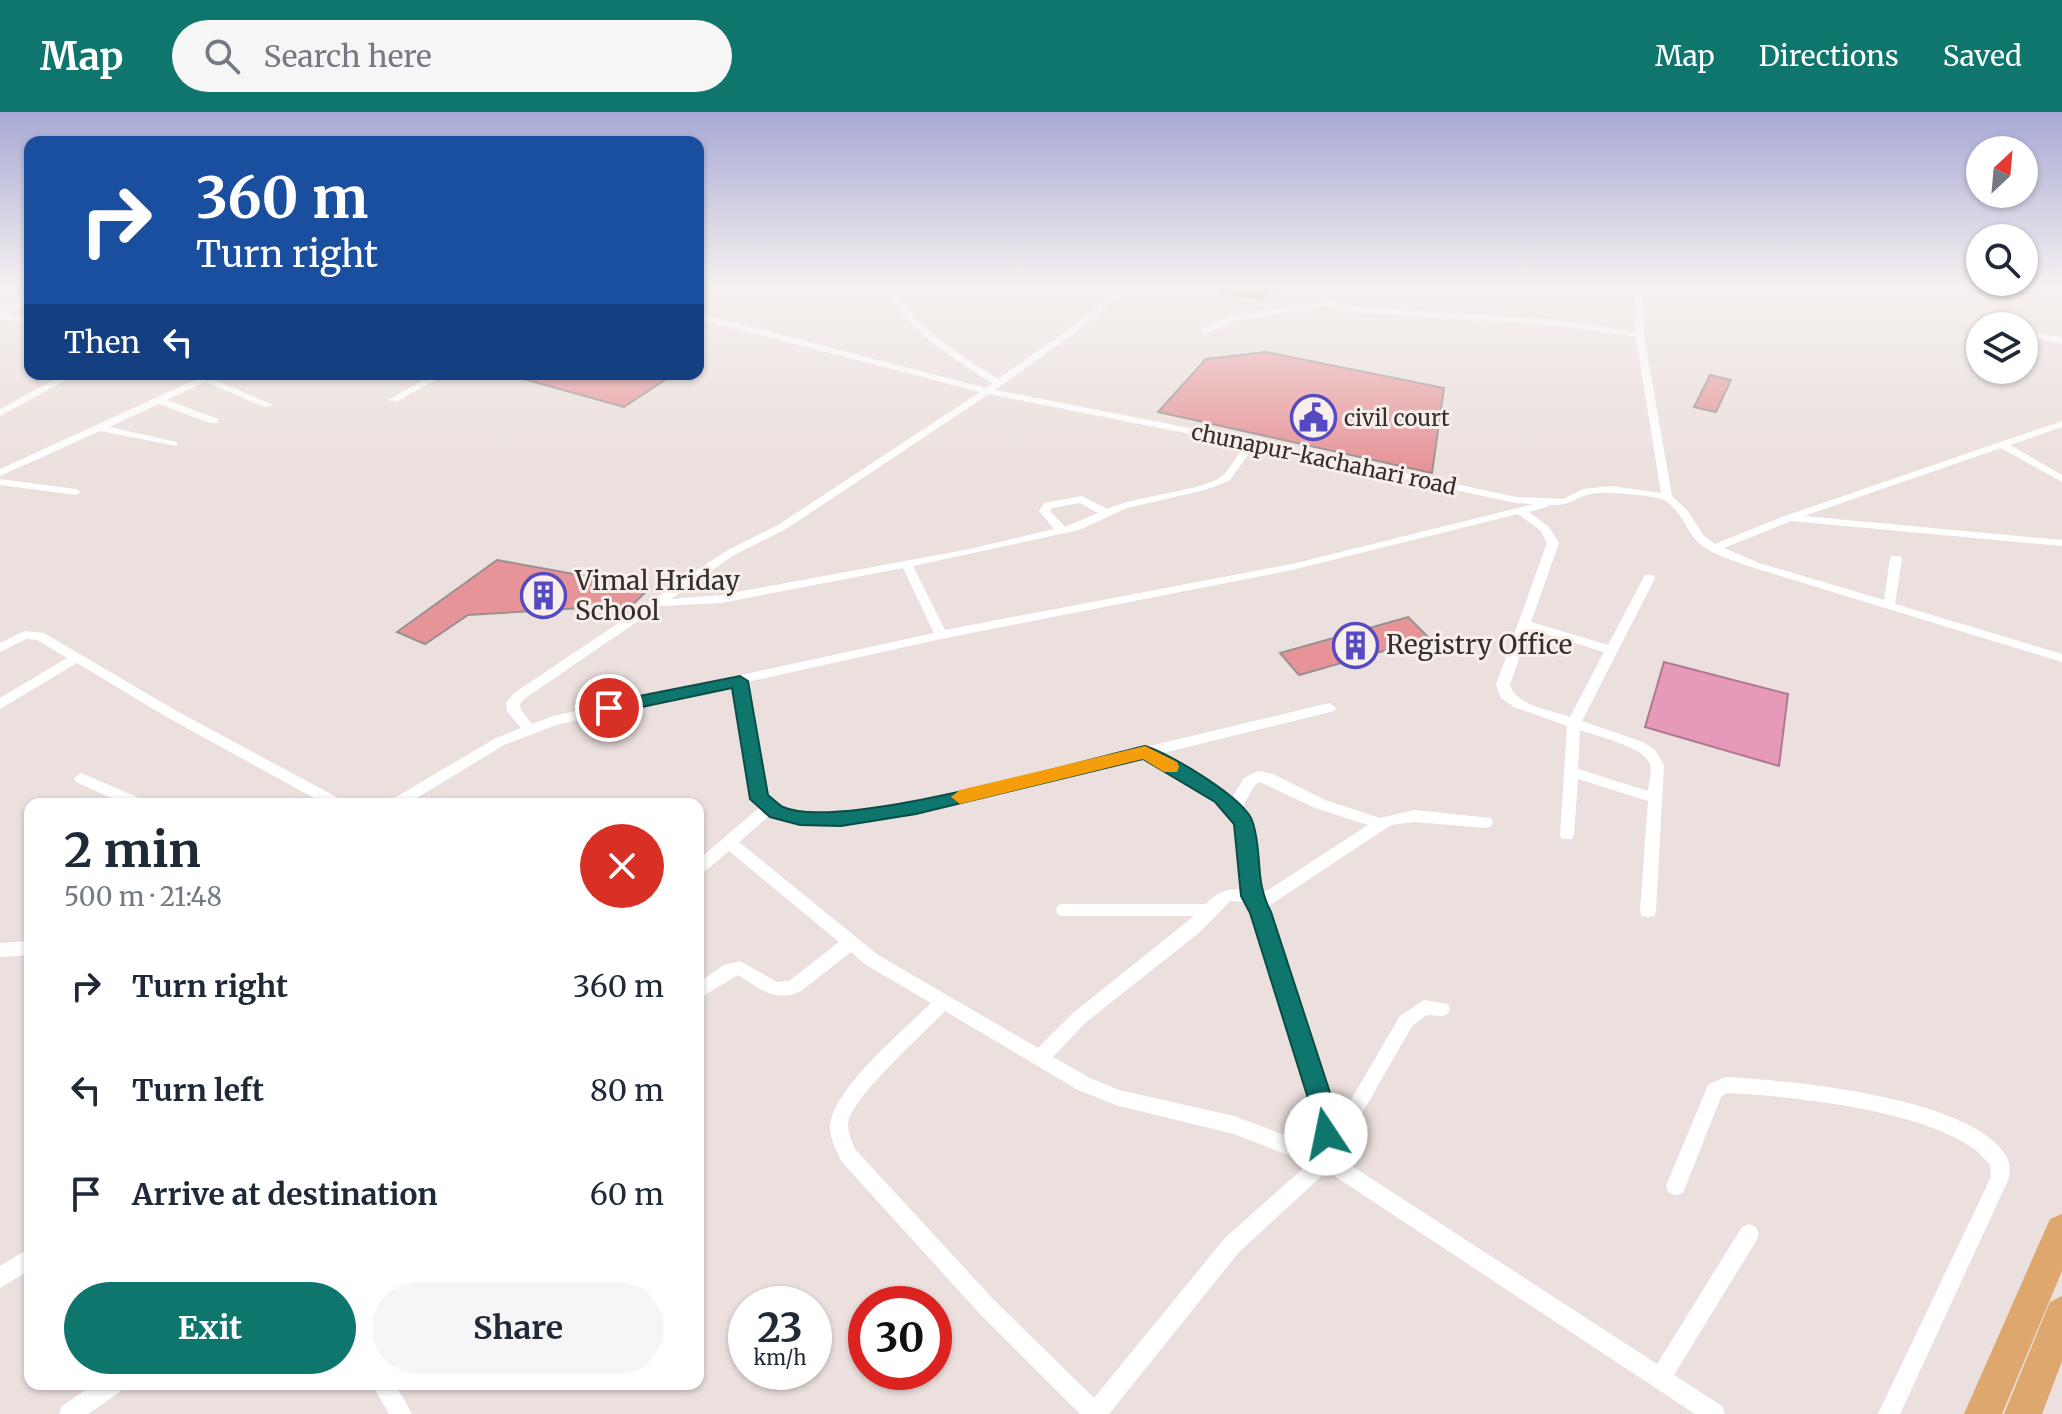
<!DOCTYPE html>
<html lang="en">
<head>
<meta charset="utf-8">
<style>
	body { margin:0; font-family:Merriweather,serif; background:#f6f6f7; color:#1f2937; height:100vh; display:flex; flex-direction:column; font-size:30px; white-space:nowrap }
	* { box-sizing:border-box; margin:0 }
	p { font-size:26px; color:#747a83 }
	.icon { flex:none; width:44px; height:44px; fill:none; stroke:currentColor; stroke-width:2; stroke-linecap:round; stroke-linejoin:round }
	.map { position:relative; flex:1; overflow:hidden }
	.side { position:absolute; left:24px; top:686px; width:680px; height:592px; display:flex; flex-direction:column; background:#fff; border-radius:16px; box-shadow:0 2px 6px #0004 }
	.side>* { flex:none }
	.guide { position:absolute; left:24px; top:24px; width:680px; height:244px; border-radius:16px; box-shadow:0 2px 6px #0004; background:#1a4fa0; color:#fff; overflow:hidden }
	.needle { width:52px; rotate:26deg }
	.fabs { position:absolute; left:1966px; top:24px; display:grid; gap:16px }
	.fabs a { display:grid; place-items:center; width:72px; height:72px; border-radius:50%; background:#fff; box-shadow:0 2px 6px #0004; font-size:40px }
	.speed { position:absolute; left:728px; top:1174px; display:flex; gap:16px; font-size:40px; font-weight:700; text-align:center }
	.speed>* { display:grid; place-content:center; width:104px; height:104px; border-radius:50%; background:#fff; box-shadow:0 2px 6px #0004; line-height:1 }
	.speed small { font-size:20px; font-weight:400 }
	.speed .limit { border:12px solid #d22; background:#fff; color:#111 }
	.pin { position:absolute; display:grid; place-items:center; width:68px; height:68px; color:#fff; margin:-34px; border:4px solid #fff; border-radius:50%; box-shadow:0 2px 8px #0007 }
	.me { position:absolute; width:88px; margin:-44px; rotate:349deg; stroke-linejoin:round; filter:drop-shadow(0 0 6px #0008) }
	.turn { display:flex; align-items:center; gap:28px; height:168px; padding:0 40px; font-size:36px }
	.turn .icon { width:104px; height:104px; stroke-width:2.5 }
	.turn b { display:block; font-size:56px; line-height:68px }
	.then { display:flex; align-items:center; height:76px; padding:0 40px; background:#0003; gap:16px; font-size:30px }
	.round { display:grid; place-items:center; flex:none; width:84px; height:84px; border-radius:42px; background:#f6f6f7 }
	.headline { display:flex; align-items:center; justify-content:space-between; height:136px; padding:0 40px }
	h1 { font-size:48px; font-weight:700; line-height:60px }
	.button { display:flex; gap:16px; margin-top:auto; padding:16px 40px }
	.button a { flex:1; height:92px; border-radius:48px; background:#0f766e; color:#fff; font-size:32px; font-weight:700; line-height:92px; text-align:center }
	.button a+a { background:#f6f6f7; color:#1f2937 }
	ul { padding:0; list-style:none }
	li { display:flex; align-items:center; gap:24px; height:104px; padding:0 40px }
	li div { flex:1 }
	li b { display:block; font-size:30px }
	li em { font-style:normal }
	header { display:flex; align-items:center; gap:48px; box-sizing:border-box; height:112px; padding:0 40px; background:#0f766e; color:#fff }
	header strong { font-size:38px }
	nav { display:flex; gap:44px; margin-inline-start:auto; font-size:28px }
	.search { width:560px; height:72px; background:#f6f6f7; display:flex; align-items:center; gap:20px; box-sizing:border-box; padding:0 28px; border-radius:44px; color:#747a83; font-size:30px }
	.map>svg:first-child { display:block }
	.water { fill:#e699b9; stroke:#b0798f; stroke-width:2 }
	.building { fill:#e69498; stroke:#9b9090; stroke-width:2 }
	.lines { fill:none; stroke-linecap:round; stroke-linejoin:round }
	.minor { fill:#fff; fill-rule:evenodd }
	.trunk { fill:#dea76e; fill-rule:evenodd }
	.route { fill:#0f766e; stroke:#0a4d48; stroke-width:2 }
	.slow { fill:#f59e0b }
	.labels { text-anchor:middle; stroke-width:6; stroke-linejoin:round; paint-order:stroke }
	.far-poi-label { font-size:22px; fill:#332f2d; stroke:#f8eeea; text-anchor:start }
	.far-street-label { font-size:22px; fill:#332f2d; stroke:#f8eeea }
	.poi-label { font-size:26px; fill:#332f2d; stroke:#f8eeea; text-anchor:start }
</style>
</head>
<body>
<header>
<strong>Map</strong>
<div class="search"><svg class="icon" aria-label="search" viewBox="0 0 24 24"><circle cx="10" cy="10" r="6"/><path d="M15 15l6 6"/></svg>Search here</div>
<nav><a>Map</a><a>Directions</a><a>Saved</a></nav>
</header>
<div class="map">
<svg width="2062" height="1302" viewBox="0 0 2062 1302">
	<rect width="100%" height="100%" fill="#ebe0dd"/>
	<path class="water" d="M1664,550L1788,582L1779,654L1645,615Z"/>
	<path class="building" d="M1222,173H1276L1263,187L1222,180Z
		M1266,240L1444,276L1432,361L1158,300L1206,247Z
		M521,262H674L624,295L520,266Z
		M1710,263L1731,268L1716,300L1694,295Z
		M497,448L650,476L632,493L468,503L425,532L397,520Z
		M1408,505L1429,526L1299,563L1280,541Z"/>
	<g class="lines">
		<path class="minor" d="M881,173H889C916,216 957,241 998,267L1073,214L1122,173H1131L1079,218L995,278L1251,328L1516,385L1563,387L1583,377L1611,374L1661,381L1636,225L1559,214L1350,200L1326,194L1235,209L1205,222L1201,219C1234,194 1282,200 1321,190L1319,185L1325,173H1333L1327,185L1329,189L1350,194L1559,208L1635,220L1634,173H1642L1644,223L1672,384L1688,399L1704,424L1715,432L1782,405L2062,309V315L2010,333L2062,363V370L2001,336L1804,404L2062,428V434L1791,409L1724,436L1759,451L1884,488L1890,446L1892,444H1900L1902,446L1895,492L2062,542V550L1751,455C1733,448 1708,442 1695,427C1685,415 1679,396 1664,388C1654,383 1601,379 1590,382C1570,387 1573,394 1548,393L1547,395L1529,400L1549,415L1559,431L1531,510L1608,533L1645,463H1653L1655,466L1582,609L1643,630L1655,638L1664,653L1656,799L1654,804L1648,805L1642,804L1640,799L1648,689L1578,667L1574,723L1572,727H1562L1560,723L1567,614L1514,595L1501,586L1496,573L1547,431L1541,419L1518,402L1292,458L941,527L747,570L766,685L781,696L800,700L841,701L916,690L1329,591L1336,596L1334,599L1159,642L1232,686L1244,666L1258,659L1273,662L1325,688L1380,706L1414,698L1491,706L1493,710L1491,714L1486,716L1414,710L1391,713L1266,796L1332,996L1333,1010L1345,998L1400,904L1424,888L1448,892L1450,897L1448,902L1442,904L1427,903L1412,914L1357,1010L1335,1035V1043L1657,1252L1742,1115L1749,1112L1756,1115L1759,1122L1756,1129L1674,1263L1722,1294L1725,1302H1695L1327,1059L1239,1140L1109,1302H1080L979,1201L841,1049C836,1037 827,1022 831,1008C839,972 904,918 931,891L866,853L851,840L800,880C773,890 761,877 738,863L698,887V871L724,853L740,849L777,870L789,869L839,830L729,739L703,761L698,763V748L760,695L752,687L734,573L556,613L504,633L407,692H389L391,688L494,627L521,616L507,599L506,591L514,581L726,439L778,413L980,280L698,207V201L986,276L992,271C949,244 908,218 881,173ZM989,282L1245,333C1238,342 1231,356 1222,364C1204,379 1134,384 1107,397L1082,384L1044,391L1039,399L1054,417L970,437L721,483L671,487L734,443L786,417ZM1254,335L1516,391L1534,392L1292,452L945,518L913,454L1079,418L1127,396L1205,378L1229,369ZM1080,391L1098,401L1065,415L1050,399L1052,396ZM903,456L934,521L553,604L532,612L521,598L520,592L524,587L660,494L721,491ZM1529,517L1604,540L1570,605C1552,598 1516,594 1510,573ZM1580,618C1596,624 1645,635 1650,652C1652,660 1649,671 1648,679L1578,657ZM1143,645C1166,659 1225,687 1235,709C1242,723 1238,759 1242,777C1226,777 1217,780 1206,792H1064L1058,793L1056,798L1058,803L1064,804H1194L1073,901L1038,936L878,843L739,730L770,703C835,727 928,698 994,682C1044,670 1093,658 1143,645ZM1260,670L1315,696L1368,713L1259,784C1251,755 1260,720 1242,696L1254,674ZM1230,789L1246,790L1252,801L1314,996L1316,1035L1234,1004L1119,978L1090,966L1053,945L1085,911L1200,820ZM945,899L1078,978L1119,994L1234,1022L1309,1051L1225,1126L1094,1286L993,1187L855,1037C851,1027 846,1017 849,1007C858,980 923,922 945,899Z
			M1725,173H1750C1744,177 1731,177 1725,173Z
			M30,183V190L9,203L30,205V211L0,207V200Z
			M2009,199L2013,202L2018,214H2010L2005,202Z
			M2024,217L2062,226V232L2024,223Z
			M65,262H77L0,304V297Z
			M208,262H221L213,267L273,293L265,295L205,270L167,288L218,307V311H210L159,292L109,315L177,330V334L100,319L0,364V357Z
			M434,262H446L396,290L388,288Z
			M0,367L76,377L81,380L76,383L0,373Z
			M24,519L44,521L173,597L342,688L344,692H325L163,603L77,551L0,597V586L67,546L37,528L26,527L0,540V531Z
			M81,661L144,688L146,692H125L76,670L74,666Z
			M30,829V843L0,845V831Z
			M1725,965C1790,968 1968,985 2005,1042C2010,1049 2010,1058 2009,1066L1900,1302H1878L1991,1065L1990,1053C1985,1048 1979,1040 1973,1036C1919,998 1793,984 1727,981L1721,985L1683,1081L1676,1083L1669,1081L1666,1074L1708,973Z
			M30,1136V1158L0,1176V1154Z
			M94,1272H123L120,1280L88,1302H59L62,1294Z
			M372,1272H395L412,1302H389Z"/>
		<path class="trunk" d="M2062,1102V1159L2002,1302H1964L2050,1107Z
			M2062,1184V1249L2042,1302H2004L2050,1190Z"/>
	</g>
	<linearGradient id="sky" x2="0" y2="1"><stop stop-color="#a7a9d5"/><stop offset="0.49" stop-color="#f6f1f0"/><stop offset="1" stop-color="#f6f1f0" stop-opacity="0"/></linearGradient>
	<rect width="2062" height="355" fill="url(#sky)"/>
	<path class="route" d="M740,564L748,569L768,683C773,687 778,692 783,695C838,720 1077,650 1145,634C1169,641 1247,687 1253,711C1263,743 1254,768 1271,800L1335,996L1338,1022L1334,1030L1326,1033L1318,1030L1311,996L1250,801L1241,784L1234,712L1215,690L1143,647L916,702L841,714L800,713L770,705L750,687L732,576L609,602L601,596L609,590Z"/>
	<path class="slow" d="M1145,634L1177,650L1179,655L1177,660H1164L1143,647L960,692L951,685L960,678Z"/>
	<defs>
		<symbol id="civic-ring" viewBox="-11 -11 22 22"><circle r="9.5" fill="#f8eeea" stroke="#554ac1" stroke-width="1.5"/><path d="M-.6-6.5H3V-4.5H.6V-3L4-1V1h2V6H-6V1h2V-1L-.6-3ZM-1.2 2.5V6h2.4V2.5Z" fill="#554ac1"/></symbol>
		<symbol id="building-ring" viewBox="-11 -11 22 22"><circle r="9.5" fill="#f8eeea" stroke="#554ac1" stroke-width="1.5"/><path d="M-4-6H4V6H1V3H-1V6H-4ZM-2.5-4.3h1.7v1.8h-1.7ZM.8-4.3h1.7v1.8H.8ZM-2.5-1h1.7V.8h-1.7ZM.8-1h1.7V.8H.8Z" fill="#554ac1"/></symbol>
	</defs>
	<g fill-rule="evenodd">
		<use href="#civic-ring" x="1288" y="280" width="51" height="51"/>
		<use href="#building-ring" x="518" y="458" width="51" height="51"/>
		<use href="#building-ring" x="1330" y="508" width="51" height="51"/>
	</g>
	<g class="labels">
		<g class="far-poi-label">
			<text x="1344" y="314">civil court</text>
		</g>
		<g class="far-street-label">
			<text transform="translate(1324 347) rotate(12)" y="8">chunapur-kachahari road</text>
		</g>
		<g class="poi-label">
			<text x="575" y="478">Vimal Hriday<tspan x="575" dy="30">School</tspan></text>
			<text x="1386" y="542">Registry Office</text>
		</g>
	</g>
</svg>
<div class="fabs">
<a><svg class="needle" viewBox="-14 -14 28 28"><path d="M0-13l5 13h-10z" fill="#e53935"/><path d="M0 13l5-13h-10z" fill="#747a83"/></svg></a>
<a><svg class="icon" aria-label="search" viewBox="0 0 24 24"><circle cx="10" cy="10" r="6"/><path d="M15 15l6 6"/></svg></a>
<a><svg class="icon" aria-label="layers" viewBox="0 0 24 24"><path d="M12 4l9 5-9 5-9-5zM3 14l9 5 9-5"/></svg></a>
</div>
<div class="speed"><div>23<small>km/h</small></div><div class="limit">30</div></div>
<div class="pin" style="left:609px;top:596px;background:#d93025"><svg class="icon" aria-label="arrive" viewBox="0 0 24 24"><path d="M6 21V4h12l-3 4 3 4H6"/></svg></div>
<svg class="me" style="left:1326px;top:1022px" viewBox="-20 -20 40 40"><circle r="19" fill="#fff"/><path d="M0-13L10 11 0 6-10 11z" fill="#0f766e"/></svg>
<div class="guide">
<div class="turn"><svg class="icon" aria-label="right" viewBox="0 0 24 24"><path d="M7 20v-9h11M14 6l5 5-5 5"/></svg><div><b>360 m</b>Turn right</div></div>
<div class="then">Then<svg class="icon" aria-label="left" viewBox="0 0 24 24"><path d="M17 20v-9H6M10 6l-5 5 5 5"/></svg></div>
</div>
<section class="side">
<div class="headline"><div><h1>2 min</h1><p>500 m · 21:48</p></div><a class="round" style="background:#d93025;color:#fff"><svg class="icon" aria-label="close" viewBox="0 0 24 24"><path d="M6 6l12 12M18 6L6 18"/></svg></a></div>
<ul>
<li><svg class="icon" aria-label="right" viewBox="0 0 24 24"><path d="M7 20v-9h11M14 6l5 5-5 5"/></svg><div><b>Turn right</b></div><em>360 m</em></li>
<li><svg class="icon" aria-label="left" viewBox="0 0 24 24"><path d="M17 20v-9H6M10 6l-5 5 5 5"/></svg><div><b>Turn left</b></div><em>80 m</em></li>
<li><svg class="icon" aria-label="arrive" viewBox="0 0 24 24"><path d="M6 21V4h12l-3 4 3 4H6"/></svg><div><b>Arrive at destination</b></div><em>60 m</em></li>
</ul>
<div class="button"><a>Exit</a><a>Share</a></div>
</section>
</div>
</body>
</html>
